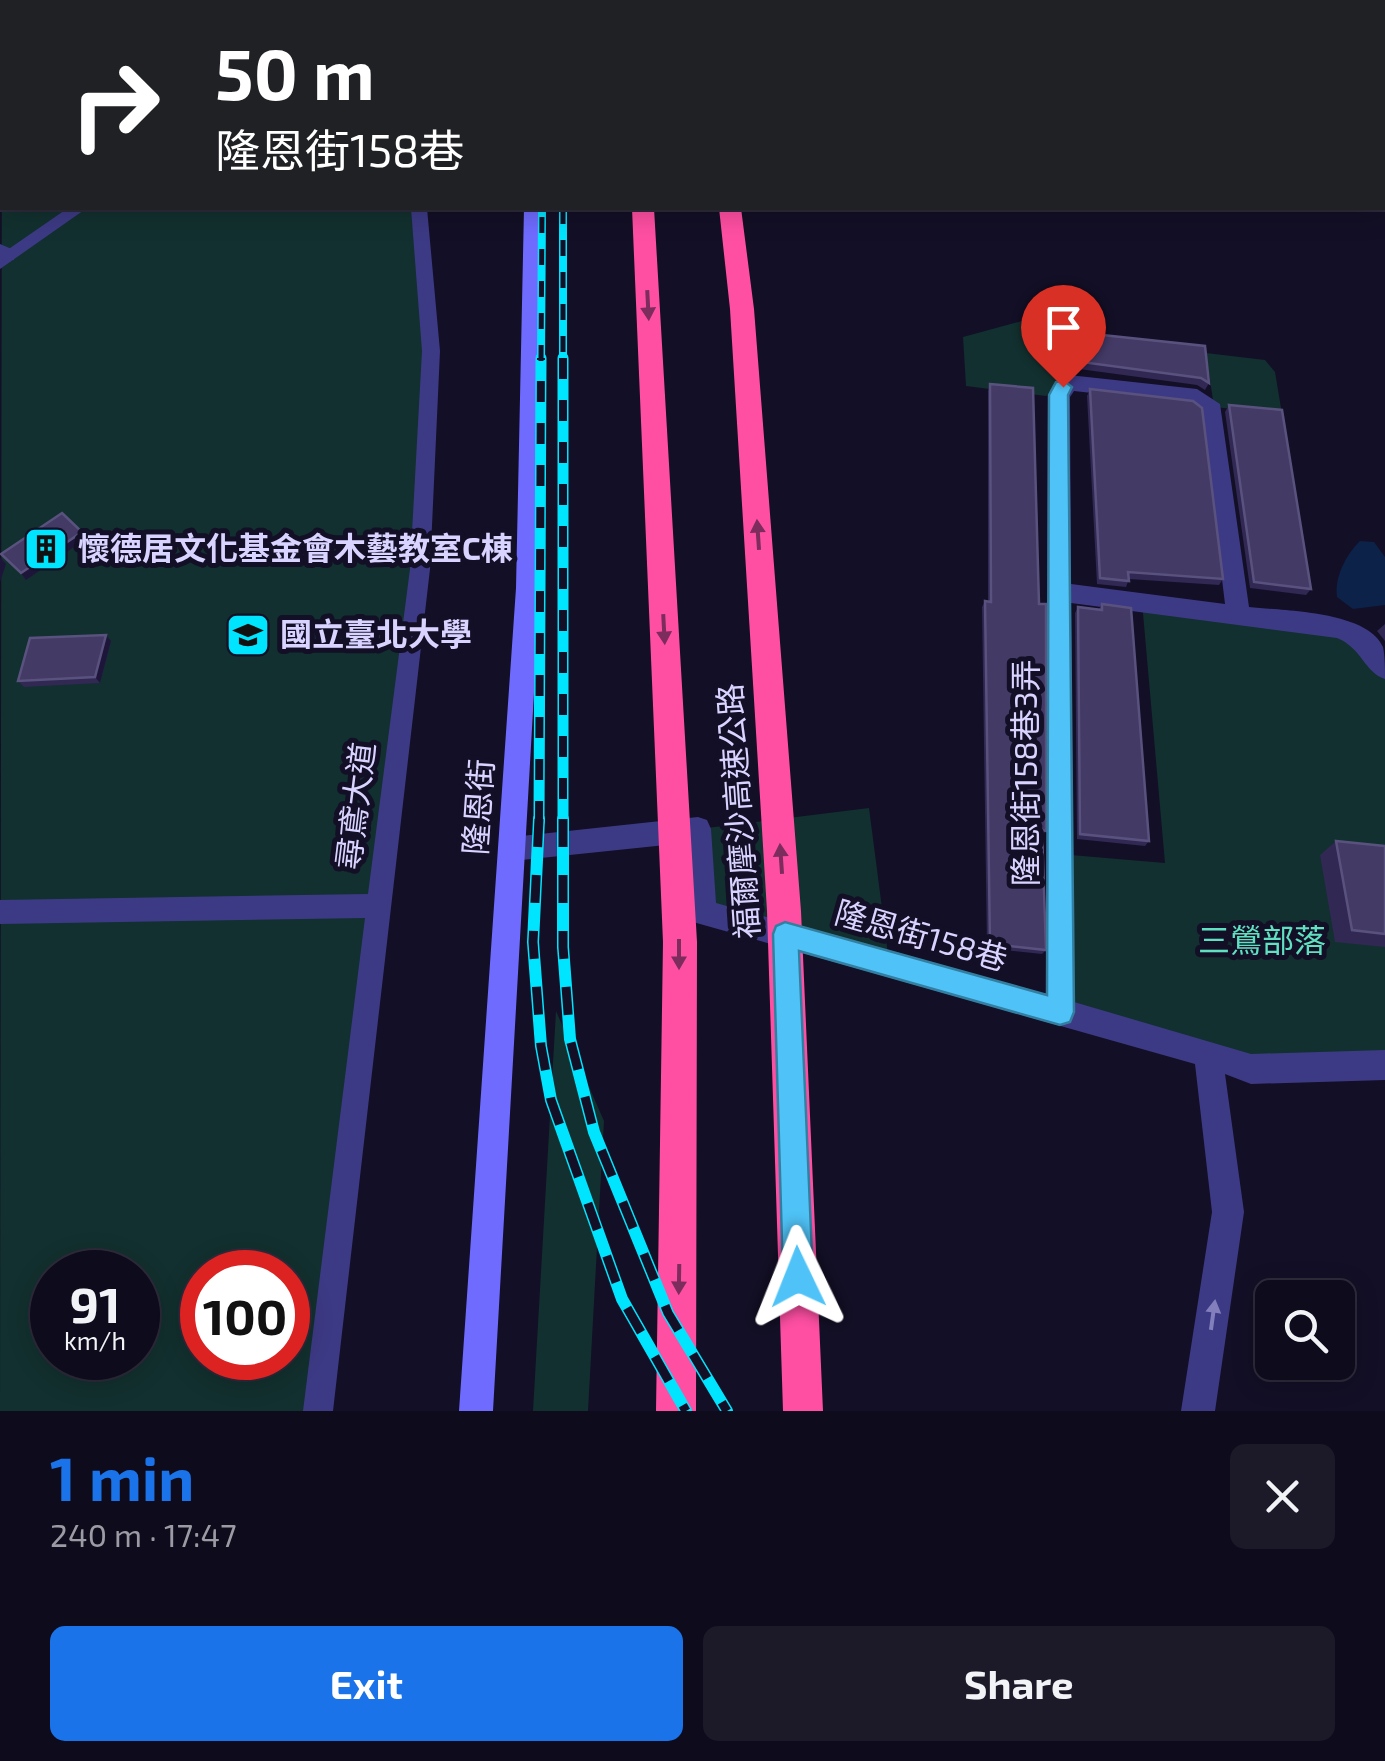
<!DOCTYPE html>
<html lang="en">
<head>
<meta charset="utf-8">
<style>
	body { margin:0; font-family:"Exo 2","Noto Sans TC",sans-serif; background:#1c1929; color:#f1f3f6; height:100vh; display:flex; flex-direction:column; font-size:38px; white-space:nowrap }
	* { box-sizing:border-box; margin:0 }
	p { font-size:32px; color:#9b9ba3 }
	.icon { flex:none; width:55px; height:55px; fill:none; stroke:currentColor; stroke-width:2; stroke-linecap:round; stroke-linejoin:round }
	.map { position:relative; height:1411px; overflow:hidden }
	.drawer { display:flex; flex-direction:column; background:#0e0b1c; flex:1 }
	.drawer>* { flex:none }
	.top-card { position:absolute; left:0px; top:0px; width:1385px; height:210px; box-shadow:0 5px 25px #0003,0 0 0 2px #2e2b3b; background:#202124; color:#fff; overflow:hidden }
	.controls { position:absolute; left:1255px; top:1280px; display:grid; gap:20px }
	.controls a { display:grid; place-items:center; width:100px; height:100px; border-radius:15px; background:#0e0b1c; box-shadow:0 5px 25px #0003,0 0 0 2px #2e2b3b; font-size:50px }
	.speed { position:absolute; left:30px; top:1250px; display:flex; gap:20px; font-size:50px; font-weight:700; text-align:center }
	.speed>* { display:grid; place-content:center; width:130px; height:130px; border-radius:50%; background:#0e0b1c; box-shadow:0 5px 25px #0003,0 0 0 2px #2e2b3b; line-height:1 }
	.speed small { font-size:25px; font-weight:400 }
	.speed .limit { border:15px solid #d22; background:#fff; color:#111 }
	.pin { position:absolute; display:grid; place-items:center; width:85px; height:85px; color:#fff; margin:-102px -42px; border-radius:50% 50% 50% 0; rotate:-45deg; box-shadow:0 0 10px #0007 }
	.pin .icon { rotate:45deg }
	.me { position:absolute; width:110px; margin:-55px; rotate:358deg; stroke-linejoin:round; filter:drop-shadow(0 0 8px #0008) }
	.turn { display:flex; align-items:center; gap:35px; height:210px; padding:0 50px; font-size:45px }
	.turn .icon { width:130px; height:130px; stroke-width:2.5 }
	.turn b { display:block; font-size:70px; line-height:85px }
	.round { display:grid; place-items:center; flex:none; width:105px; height:105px; border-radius:15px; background:#1c1929 }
	.overview { display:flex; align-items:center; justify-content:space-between; height:170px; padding:0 50px }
	h1 { font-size:60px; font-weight:700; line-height:75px; color:#1a73e8 }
	.button { display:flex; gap:20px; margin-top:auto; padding:20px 50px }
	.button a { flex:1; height:115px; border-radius:15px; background:#1a73e8; color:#fff; font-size:40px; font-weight:700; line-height:115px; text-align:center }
	.button a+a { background:#1c1929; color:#f1f3f6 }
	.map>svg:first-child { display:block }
	.green { fill:#12302f; fill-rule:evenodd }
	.water { fill:#0c2248 }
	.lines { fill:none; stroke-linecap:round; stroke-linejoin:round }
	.lane { fill:#3d3a85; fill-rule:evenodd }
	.street { fill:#3d3a85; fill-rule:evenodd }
	.secondary { fill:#6f6bff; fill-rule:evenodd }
	.highway { fill:#ff4fa3; fill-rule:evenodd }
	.rail-far2-casing { stroke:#00e5ff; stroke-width:8 }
	.rail-far1-casing { stroke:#00e5ff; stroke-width:11 }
	.rail-casing { stroke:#00e5ff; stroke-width:12 }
	.rail-far2 { stroke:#130f26; stroke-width:5; stroke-dasharray:16; stroke-linecap:butt }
	.rail-far1 { stroke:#130f26; stroke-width:8; stroke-dasharray:21; stroke-linecap:butt }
	.rail { stroke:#130f26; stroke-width:9; stroke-dasharray:28; stroke-linecap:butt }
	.wall { fill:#312854 }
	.shaded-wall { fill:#1d163a }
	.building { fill:#433a66; stroke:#5a527e; stroke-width:2.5 }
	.oneway { fill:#7d2c5e }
	.oneway2 { fill:#837fbc }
	.route { fill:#4fc3f7; stroke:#337fa1; stroke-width:2.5 }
	.labels { text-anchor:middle; stroke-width:10; stroke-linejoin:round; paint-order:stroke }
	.poi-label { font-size:32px; font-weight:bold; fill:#d9d4ff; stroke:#130f26; text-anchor:start }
	.street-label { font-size:32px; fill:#d9d4ff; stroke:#130f26 }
	.park-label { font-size:32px; fill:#5fe0c0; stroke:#130f26 }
</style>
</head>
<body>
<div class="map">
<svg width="1385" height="1411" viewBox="0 0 1385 1411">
	<rect width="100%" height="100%" fill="#130f26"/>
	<path class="green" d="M54,0H448L49,2Z
		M2,33V208H417L431,351L427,477L318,1411H0ZM52,1272H138V1358H52ZM202,1272H288V1358H202Z
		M1022,321L1071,332L1066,377L1046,396L966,386L963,337Z
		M1206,353L1265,360L1275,372L1282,414L1214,407Z
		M1142,602L1362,637L1385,669V1065L1251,1069L1060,1012L1059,854L1165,863Z
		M869,808L889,962L703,913L698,829Z
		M556,1011L604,1121L588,1411H533Z"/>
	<path class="water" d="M1360,541L1374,542L1385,557V605L1353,609L1337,597C1334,577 1346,555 1360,541Z"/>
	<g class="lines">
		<path class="lane" d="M528,0H542V2H528Z
			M1276,0H1290V2H1276Z
			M1382,178L1385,179V189H1382Z
			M68,208H87L0,269V255Z
			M411,208H427L440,351L430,569L333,1411H303L365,918L0,924V900L368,894L410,569L422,351Z"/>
		<path class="street" d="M94,0H113L114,2H96Z
			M2,28V39L0,40V29Z
			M0,244L14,250V260L0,259Z
			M1069,375L1197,389L1220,404L1249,607C1285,611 1367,611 1383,647C1385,656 1385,670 1385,679C1364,672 1362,648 1337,638L1071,603L1074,1002L1251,1054L1385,1050V1080L1251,1084L1225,1074L1244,1212L1215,1411H1181L1212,1212L1195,1064L693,922L689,913L685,843L512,861L503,858L499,849L503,840L512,837L698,817L707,820L711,829L716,903L1046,994L1048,395L1062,378ZM1074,391L1191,404L1202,413L1225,604L1071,584L1070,397Z"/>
		<path class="secondary" d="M524,208H542L540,588L493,1411H459L516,588Z"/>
		<path class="highway" d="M615,0H635V2H616Z
			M696,0H716L717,2H698Z
			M632,208H654L697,942L696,1411H656L663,942Z
			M719,208H741L754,309L801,911L823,1411H783L767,911L730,309Z"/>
		<defs>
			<path id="rail-far2" d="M563,208V361
				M541,361L542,208"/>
			<path id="rail-far1" d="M563,358V822
				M539,822L541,358"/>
			<path id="rail" d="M539,819L533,942L541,1046L551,1100L622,1299L686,1411
				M563,819V947L570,1039L594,1132L668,1313L727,1411"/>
		</defs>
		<use href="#rail-far2" class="rail-far2-casing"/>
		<use href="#rail-far1" class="rail-far1-casing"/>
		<use href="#rail" class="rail-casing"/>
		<use href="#rail-far2" class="rail-far2"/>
		<use href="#rail-far1" class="rail-far1"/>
		<use href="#rail" class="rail"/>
	</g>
	<path class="wall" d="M1074,332L1205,346L1209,383L1205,390L1197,385L1072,368V339Z
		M990,384L1046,831L1042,835L1046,950L1042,954L987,948L982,607L985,601L988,602V391Z
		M1090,389L1223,579L1219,585L1129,579L1126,587L1097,584L1087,396Z
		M1229,405L1311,589L1306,595L1250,588L1225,412Z
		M1102,604L1149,841L1145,846L1077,839L1075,613L1078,607L1099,609Z
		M1385,624V641L1377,631Z
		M111,641L100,683L24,687L18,681Z
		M1336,841L1385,846V947L1335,942L1320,855Z"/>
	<path class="shaded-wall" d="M82,532L87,538L26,580L21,573Z
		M0,557L6,564L0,582Z
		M106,635L111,641L100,683L95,677Z"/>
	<path class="building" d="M1074,332L1205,346L1209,383L1201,378L1074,361Z
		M990,384L1033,388L1039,604H1046V831L1042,830L1046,950L990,944L985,601L991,602Z
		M1090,389L1193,401L1202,408L1223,579L1128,572L1129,581L1100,578Z
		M1229,405L1282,410L1311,589L1254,582Z
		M62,513L82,532L21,573L1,554Z
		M1102,604L1131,608L1149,841L1080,834L1078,607L1102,610Z
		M106,635L95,677L18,681L30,638Z
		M1336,841L1385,846V934L1352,930Z"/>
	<defs><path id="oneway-solid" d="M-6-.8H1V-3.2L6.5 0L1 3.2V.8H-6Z" transform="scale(2.5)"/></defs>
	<g class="oneway">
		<use href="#oneway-solid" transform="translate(648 305) rotate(87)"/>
		<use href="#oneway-solid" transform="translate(758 535) rotate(-94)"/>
		<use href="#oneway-solid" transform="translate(664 629) rotate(87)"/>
		<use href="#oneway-solid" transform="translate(781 859) rotate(-94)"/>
		<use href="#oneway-solid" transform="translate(679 954) rotate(90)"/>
		<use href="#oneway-solid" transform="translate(679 1279) rotate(91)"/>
	</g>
	<use class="oneway2" href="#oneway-solid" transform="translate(1213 1315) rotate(-82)"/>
	<path class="route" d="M1063,380L1072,387L1068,395L1074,1012L1070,1022L1060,1025L799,951L813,1277L808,1287L798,1292L788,1287L783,1277L773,934L776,926L785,922L1047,995L1049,395L1056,382Z"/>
	<defs>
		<symbol id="building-square" viewBox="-11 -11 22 22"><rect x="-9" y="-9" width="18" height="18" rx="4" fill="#00e5ff" stroke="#130f26"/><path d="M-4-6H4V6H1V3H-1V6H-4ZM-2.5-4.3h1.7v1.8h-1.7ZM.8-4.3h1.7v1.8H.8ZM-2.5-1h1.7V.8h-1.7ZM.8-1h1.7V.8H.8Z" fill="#111"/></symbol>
		<symbol id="university-square" viewBox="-11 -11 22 22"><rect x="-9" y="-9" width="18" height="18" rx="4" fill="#00e5ff" stroke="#130f26"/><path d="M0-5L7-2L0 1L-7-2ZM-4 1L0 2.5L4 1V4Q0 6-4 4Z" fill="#111"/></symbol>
	</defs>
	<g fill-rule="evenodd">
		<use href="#building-square" x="21" y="524" width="50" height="50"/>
		<use href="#university-square" x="223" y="610" width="50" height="50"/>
	</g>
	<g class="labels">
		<g class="poi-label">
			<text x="78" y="560">懷德居文化基金會木藝教室C棟</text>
			<text x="280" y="646">國立臺北大學</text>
		</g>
		<g class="street-label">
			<text transform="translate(1026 773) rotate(-90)" y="11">隆恩街158巷3弄</text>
			<text transform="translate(356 806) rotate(-83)" y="11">尋鳶大道</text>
			<text transform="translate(479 807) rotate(-86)" y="11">隆恩街</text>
			<text transform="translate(739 811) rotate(-94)" y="11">福爾摩沙高速公路</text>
			<text transform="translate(921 936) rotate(16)" y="11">隆恩街158巷</text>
		</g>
		<g class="park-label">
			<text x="1262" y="952">三鶯部落</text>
		</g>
	</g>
</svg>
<div class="controls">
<a><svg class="icon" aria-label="search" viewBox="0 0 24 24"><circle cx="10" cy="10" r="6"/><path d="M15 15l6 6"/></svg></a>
</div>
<div class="speed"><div>91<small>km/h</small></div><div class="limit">100</div></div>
<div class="pin" style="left:1063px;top:387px;background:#d93025"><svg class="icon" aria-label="arrive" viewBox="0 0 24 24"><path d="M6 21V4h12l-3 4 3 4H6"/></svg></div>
<svg class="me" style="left:798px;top:1277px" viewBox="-20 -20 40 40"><path d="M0-17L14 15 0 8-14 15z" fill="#4fc3f7" stroke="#fff" stroke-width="4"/></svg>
<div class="top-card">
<div class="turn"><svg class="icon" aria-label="right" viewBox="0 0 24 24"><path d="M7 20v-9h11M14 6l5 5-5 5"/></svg><div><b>50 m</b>隆恩街158巷</div></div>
</div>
</div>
<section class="drawer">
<div class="overview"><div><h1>1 min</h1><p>240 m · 17:47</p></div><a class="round"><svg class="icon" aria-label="close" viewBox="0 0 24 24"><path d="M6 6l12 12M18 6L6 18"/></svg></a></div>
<div class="button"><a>Exit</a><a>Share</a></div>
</section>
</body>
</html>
